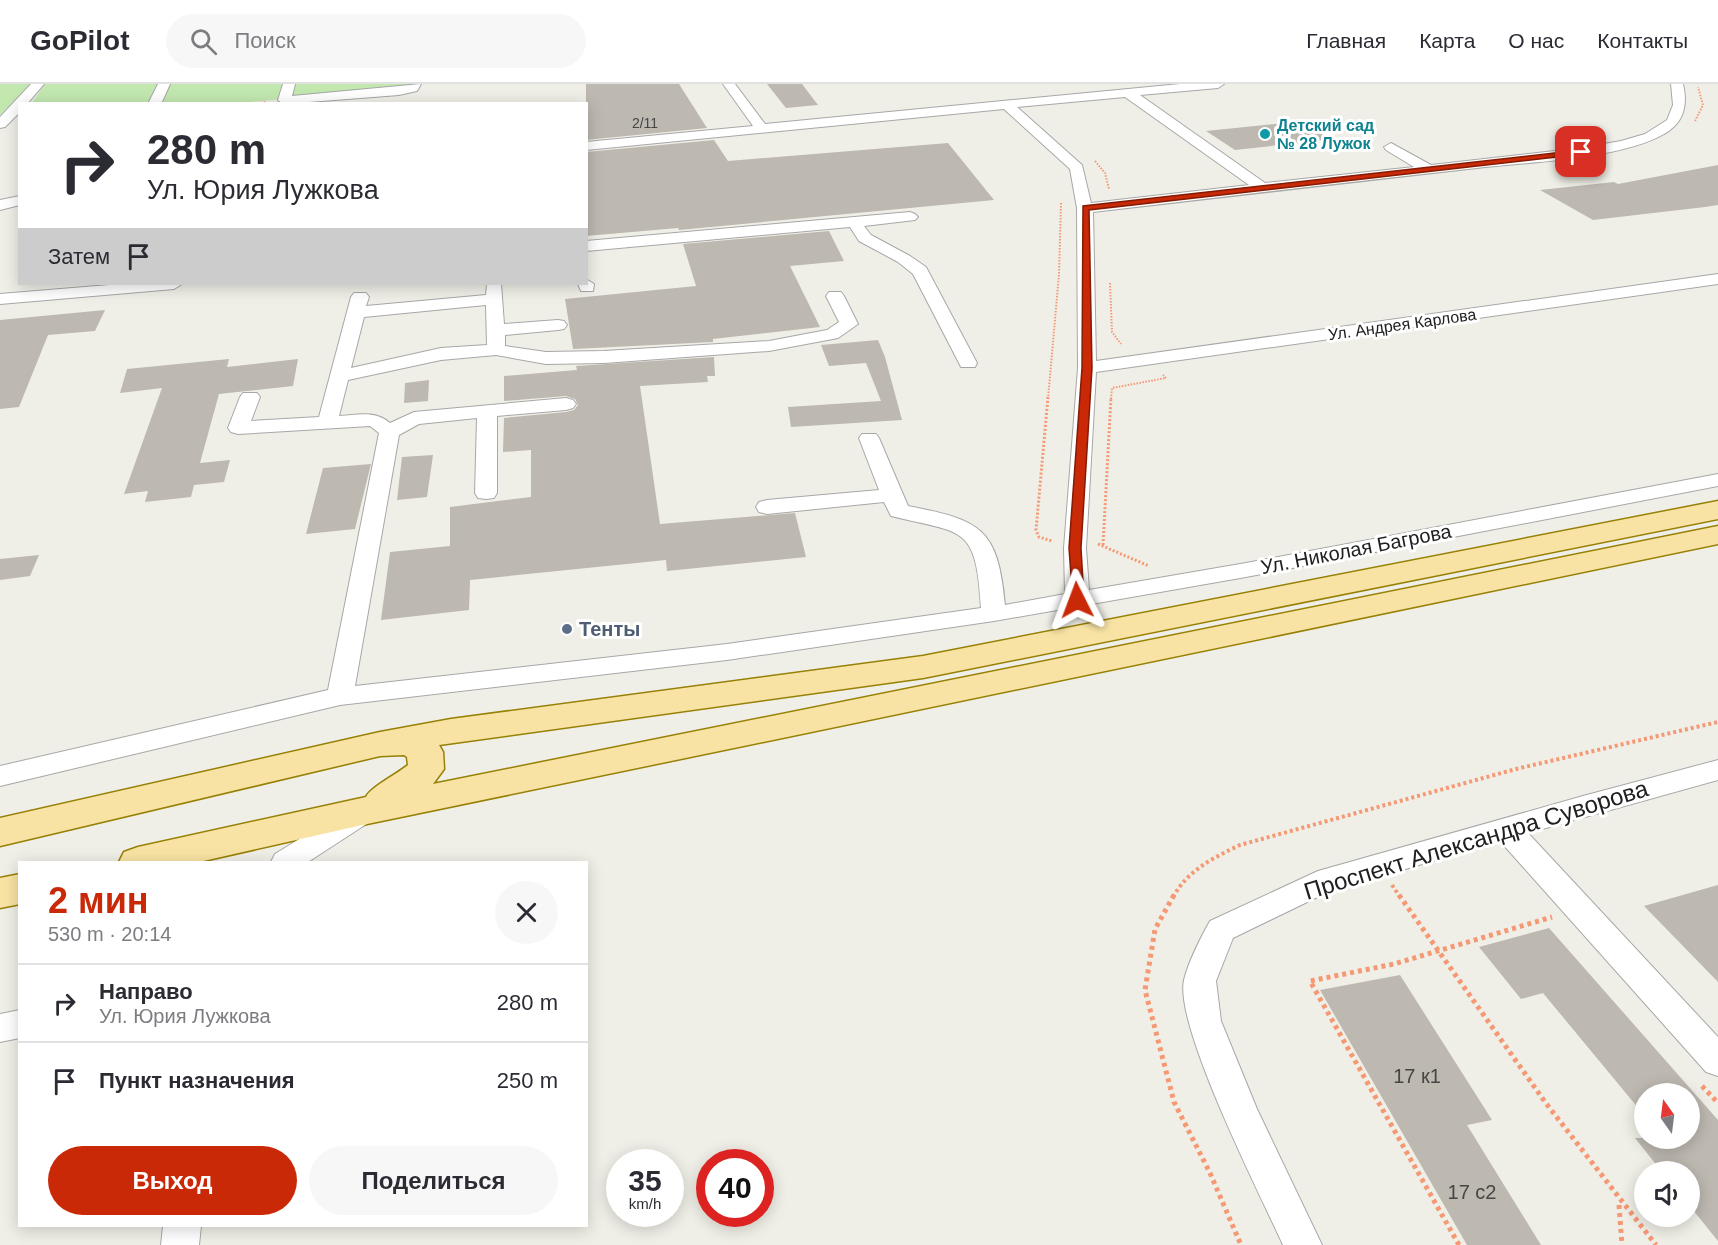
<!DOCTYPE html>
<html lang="ru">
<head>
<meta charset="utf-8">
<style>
	body { margin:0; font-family:Arial,sans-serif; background:#f7f7f7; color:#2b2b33; height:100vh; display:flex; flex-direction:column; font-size:22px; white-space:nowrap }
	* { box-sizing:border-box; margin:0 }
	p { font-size:20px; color:#7c7c81 }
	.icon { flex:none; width:33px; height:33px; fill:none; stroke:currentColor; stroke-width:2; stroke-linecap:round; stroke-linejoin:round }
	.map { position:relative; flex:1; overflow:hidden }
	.sheet { position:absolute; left:18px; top:777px; width:570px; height:366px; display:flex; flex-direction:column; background:#fff; border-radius:0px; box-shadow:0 3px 15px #0003 }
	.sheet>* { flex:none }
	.top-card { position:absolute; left:18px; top:18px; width:570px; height:183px; border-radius:0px; box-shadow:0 3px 15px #0003; background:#fff; color:#2b2b33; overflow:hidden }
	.needle { width:39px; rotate:346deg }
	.fabs { position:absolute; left:1634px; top:999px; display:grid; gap:12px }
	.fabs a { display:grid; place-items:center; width:66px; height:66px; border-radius:50%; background:#fff; box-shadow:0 3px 15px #0003; font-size:30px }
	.speed { position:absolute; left:606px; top:1065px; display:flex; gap:12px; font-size:30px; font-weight:700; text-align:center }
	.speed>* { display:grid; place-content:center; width:78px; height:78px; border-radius:50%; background:#fff; box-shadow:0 3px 15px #0003; line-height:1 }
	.speed small { font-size:15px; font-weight:400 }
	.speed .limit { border:9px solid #d22; background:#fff; color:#111 }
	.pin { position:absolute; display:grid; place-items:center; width:51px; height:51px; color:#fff; margin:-26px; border-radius:12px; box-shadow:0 3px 9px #0006 }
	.me { position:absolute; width:66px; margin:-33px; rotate:357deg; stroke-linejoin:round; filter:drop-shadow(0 0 4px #0008) }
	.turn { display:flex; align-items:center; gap:21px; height:126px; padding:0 30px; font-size:27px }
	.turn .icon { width:78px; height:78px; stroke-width:2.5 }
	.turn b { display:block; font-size:42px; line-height:51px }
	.then { display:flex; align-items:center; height:57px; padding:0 30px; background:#0003; gap:12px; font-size:22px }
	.round { display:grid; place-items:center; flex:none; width:63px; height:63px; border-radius:32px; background:#f7f7f7 }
	.head { display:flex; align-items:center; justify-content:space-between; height:102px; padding:0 30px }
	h1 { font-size:36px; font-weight:700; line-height:45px; color:#c92907 }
	.action { display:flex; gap:12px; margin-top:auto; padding:12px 30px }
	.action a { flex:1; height:69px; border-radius:36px; background:#c92907; color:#fff; font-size:24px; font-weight:700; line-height:69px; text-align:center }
	.action a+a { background:#f7f7f7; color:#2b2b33 }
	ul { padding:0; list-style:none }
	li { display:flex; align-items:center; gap:18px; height:78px; padding:0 30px; border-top:2px solid #e1e1e2 }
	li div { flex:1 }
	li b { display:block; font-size:22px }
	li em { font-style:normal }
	header { display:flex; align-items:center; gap:36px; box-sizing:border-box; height:84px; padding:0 30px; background:#fff; border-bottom:2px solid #e1e1e2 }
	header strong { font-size:28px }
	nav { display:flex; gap:33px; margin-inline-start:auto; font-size:21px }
	.search { width:420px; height:54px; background:#f7f7f7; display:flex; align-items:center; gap:15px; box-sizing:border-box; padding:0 21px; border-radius:33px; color:#7c7c81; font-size:22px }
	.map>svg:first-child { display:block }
	.grass { fill:#c2e8b0 }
	.building { fill:#bdb8b0 }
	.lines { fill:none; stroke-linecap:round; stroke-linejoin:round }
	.minor-casing { stroke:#a7a7a7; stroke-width:2 }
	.major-casing { stroke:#978006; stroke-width:3 }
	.path-far3 { stroke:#f59874; stroke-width:2; stroke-dasharray:1.5 1.5; stroke-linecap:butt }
	.path-far2 { stroke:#f59874; stroke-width:3; stroke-dasharray:2 2; stroke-linecap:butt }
	.path-far1 { stroke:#f59874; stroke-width:4; stroke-dasharray:3 3; stroke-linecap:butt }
	.path { stroke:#f59874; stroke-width:5; stroke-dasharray:4 4; stroke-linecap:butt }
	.minor { fill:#fff; fill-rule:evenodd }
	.major { fill:#f9e3a4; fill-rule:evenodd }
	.route { fill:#c92907; stroke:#831b05; stroke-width:1.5 }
	.culture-dot { fill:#0f9aa8; stroke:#fff; stroke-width:2 }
	.service-dot { fill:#5c6f8a; stroke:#fff; stroke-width:2 }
	.labels { text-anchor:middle; stroke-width:6; stroke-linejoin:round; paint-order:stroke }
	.far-number-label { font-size:14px; fill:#474644 }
	.far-culture-label { font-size:16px; font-weight:bold; fill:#0d838f; stroke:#fff; text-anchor:start }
	.far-street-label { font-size:16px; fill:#202020; stroke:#fff }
	.street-label { font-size:20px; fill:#202020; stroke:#fff }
	.service-label { font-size:20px; font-weight:bold; fill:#4e5e75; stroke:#fff; text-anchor:start }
	.near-number-label { font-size:20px; fill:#474644 }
	.near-street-label { font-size:24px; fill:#202020; stroke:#fff }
</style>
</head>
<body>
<header>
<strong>GoPilot</strong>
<div class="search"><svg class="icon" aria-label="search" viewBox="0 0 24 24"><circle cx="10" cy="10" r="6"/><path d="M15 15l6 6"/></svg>Поиск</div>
<nav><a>Главная</a><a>Карта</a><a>О нас</a><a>Контакты</a></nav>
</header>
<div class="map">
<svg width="1718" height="1161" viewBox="0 0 1718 1161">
	<rect width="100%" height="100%" fill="#f0efe7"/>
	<path class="grass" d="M0,0H30L0,31Z
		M45,0H411L409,3L385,7L236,19L31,20Z"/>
	<path class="building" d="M586,0H679L707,44L586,56Z
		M767,0H802L818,21L786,24Z
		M1303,37L1334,55L1235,66L1206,47Z
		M714,56L728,77L948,59L994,116L679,146L678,144L586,152V68Z
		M1718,81V121L1705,123L1593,136L1540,106L1614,98L1618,100Z
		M829,147L844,177L790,182L820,243L713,255V258L573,265L565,215L696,202L683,160Z
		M105,226L95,247L48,251L19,323L0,325V236Z
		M878,256L885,273L902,336L791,343L788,323L881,317L866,279L829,282L821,261Z
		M714,273L715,292H707L708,298L640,302L660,440L795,429L806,473L667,487L666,476L470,496L469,526L381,536L390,468L450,462V423L531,413V366L503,368L504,334L566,328L574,326L578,321L575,315L566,312L504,317V292L577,286L576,282Z
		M229,275L227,283L298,275L293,302L219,310L200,379L230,376L224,398L194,401L191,413L145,418L148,407L124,410L162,304L120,309L127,285Z
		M429,296L428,317L404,319L405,299Z
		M433,371L427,413L397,416L402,373Z
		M371,380L355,445L306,450L323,384Z
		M39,471L30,492L0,496V475Z
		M1718,801V898L1644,822Z
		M1549,844L1718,1036V1157L1689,1121V1088H1662L1635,1054H1689V1010H1644V1031L1543,909L1521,915L1479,863Z
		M1400,891L1492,1036L1467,1041L1541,1161H1467L1320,906Z"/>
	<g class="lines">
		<defs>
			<path id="minor" d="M31,0H44L27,20H20V28L5,43L0,44V33Z
				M158,0H170L161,20H148Z
				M283,0H295L292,12L421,0L417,7L399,11L283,20L278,16Z
				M723,0H735L765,40L1180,0H1224L1218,4L1140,11L1265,99L1414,83L1386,66L1384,63L1391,59L1431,81L1581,64L1621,57L1645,50L1667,36L1673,21L1671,0H1683C1688,21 1684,39 1664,50C1621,75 1528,78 1477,84C1349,98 1221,113 1093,128L1096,277L1718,190V200L1096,288L1086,464L1089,506L1246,479L1718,390V402L1246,493L994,537L727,576L340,621L0,702V682L328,606L379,349L370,342L238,350L231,348L228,344L240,313L243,309H257L260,313L251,337L319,333L351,213L354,209H366L369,213L366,222L486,211L487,200H501L504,240L558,236L564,237L567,241L564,245L558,246L505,251V262L546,268L604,267L769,257L827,246L839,238L826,212L829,208H841L844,212L858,240L838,254L769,267L604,279L546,280L496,271L441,276L348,296L339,332C358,331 375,326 390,339L414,328L566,314L573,316L576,320L573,324L566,326L497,332V409L494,414L486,415L478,414L475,409L477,334L419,340L399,351L355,602L727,560L981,524C976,440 964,450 891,432L884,418L767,430L759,428L756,423L759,418L767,416L879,406L859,354L862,350H876L879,354L908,422C980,436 998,443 1005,521L1065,510L1064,464L1078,284L1077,124L1070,85L1004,25L586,66V58L753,42ZM1125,13L1249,101L1091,119L1082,81L1017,23ZM486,221L487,261L441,264L351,284L364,233Z
				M20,112V121L0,126V116Z
				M910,128L915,130L918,133L915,136L864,142L871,151L910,172L926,183L977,279L975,283H961L959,279L913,190L898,178L859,157L850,143L586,167V157Z
				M586,195L594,200L593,207H581L578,200H586Z
				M121,200H182L174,205L0,220V210Z
				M1718,676V696L1528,749L1718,953V992L1706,988L1500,757L1328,808L1233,854L1216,897L1221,937L1257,1025L1322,1161H1283C1261,1112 1174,942 1184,896C1188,879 1201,853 1210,837L1318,787L1583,712Z
				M361,719L371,723L375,730L371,737L308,778H271L275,770L351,723Z
				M20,926V954L0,958V930Z
				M163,1142H201L199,1161H161Z"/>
			<path id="major" d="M1718,417V435L923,594L439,661L443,668L444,685L433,700L1718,442V460L367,740L199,778H119L124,768L138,763L366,713C371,703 397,690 408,681L407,673L404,671L380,672L0,762V734L380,648L451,635L923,572Z
				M20,790V820L0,824V794Z"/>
		</defs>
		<use href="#minor" class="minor-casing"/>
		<use href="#major" class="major-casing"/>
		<path class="path-far3" d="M249,20L266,18
			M1695,37L1703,21L1698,3
			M1095,77L1105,89L1109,105
			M1110,199L1112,248L1121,260
			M1048,315L1059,190L1061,119
			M1111,315L1112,304L1166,294L1163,291"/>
		<path class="path-far2" d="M1048,313L1036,446L1039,453L1052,457
			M1098,460L1149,482
			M1103,461L1111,313"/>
		<path class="path-far1" d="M1392,801L1400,813
			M1173,813C1188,786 1213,774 1240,761L1516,685L1718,638"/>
		<path class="path" d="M1174,811L1155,845L1145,906L1174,1018L1210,1089L1241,1161
			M1399,811L1545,1018L1656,1161
			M1702,1002L1718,1019
			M1619,1121L1622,1161
			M1459,1161L1310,897L1394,880L1552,833"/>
		<use href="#minor" class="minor"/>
		<use href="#major" class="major"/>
	</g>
	<path class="route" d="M1581,66L1584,70L1089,126L1092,284L1081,464L1084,516L1077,520L1073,519L1069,464L1082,284L1083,122Z"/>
	<circle class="culture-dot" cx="1265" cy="50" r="6"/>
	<circle class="service-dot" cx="567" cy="545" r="6"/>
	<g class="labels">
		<g class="far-number-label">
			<text x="645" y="44">2/11</text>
		</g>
		<g class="far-culture-label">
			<text x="1277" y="47">Детский сад<tspan x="1277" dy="18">№ 28 Лужок</tspan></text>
		</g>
		<g class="far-street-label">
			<text transform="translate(1402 240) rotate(-8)" y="6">Ул. Андрея Карлова</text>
		</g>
		<g class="street-label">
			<text transform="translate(1356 465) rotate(-11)" y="7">Ул. Николая Багрова</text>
		</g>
		<g class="service-label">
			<text x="579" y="552">Тенты</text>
		</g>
		<g class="near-number-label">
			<text x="1417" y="999">17 к1</text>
			<text x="1472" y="1115">17 с2</text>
		</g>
		<g class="near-street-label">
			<text transform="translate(1476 756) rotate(-17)" y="8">Проспект Александра Суворова</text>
		</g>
	</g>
</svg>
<div class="fabs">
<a><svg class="needle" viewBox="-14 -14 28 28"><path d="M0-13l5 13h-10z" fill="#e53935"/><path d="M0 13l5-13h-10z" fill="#7c7c81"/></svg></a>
<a><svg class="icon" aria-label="sound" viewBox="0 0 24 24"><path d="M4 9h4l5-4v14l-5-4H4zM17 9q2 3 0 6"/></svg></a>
</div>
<div class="speed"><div>35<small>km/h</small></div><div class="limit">40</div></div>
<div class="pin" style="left:1581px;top:68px;background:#d93025"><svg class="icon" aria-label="arrive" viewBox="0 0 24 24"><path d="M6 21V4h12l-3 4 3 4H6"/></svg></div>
<svg class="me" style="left:1077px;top:516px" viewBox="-20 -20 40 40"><path d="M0-17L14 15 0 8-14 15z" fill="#c92907" stroke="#fff" stroke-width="4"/></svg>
<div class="top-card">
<div class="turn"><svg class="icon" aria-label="right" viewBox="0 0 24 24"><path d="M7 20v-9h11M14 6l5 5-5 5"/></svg><div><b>280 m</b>Ул. Юрия Лужкова</div></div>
<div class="then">Затем<svg class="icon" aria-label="arrive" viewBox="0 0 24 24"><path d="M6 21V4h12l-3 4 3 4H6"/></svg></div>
</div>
<section class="sheet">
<div class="head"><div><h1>2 мин</h1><p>530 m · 20:14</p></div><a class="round"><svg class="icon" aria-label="close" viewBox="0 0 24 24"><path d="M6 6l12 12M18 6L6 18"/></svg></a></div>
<ul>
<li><svg class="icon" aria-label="right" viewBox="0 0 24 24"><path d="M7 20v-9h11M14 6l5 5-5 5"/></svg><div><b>Направо</b><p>Ул. Юрия Лужкова</p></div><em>280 m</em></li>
<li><svg class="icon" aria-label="arrive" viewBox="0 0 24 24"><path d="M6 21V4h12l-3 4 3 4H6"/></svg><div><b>Пункт назначения</b></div><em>250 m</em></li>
</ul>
<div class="action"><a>Выход</a><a>Поделиться</a></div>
</section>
</div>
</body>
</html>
